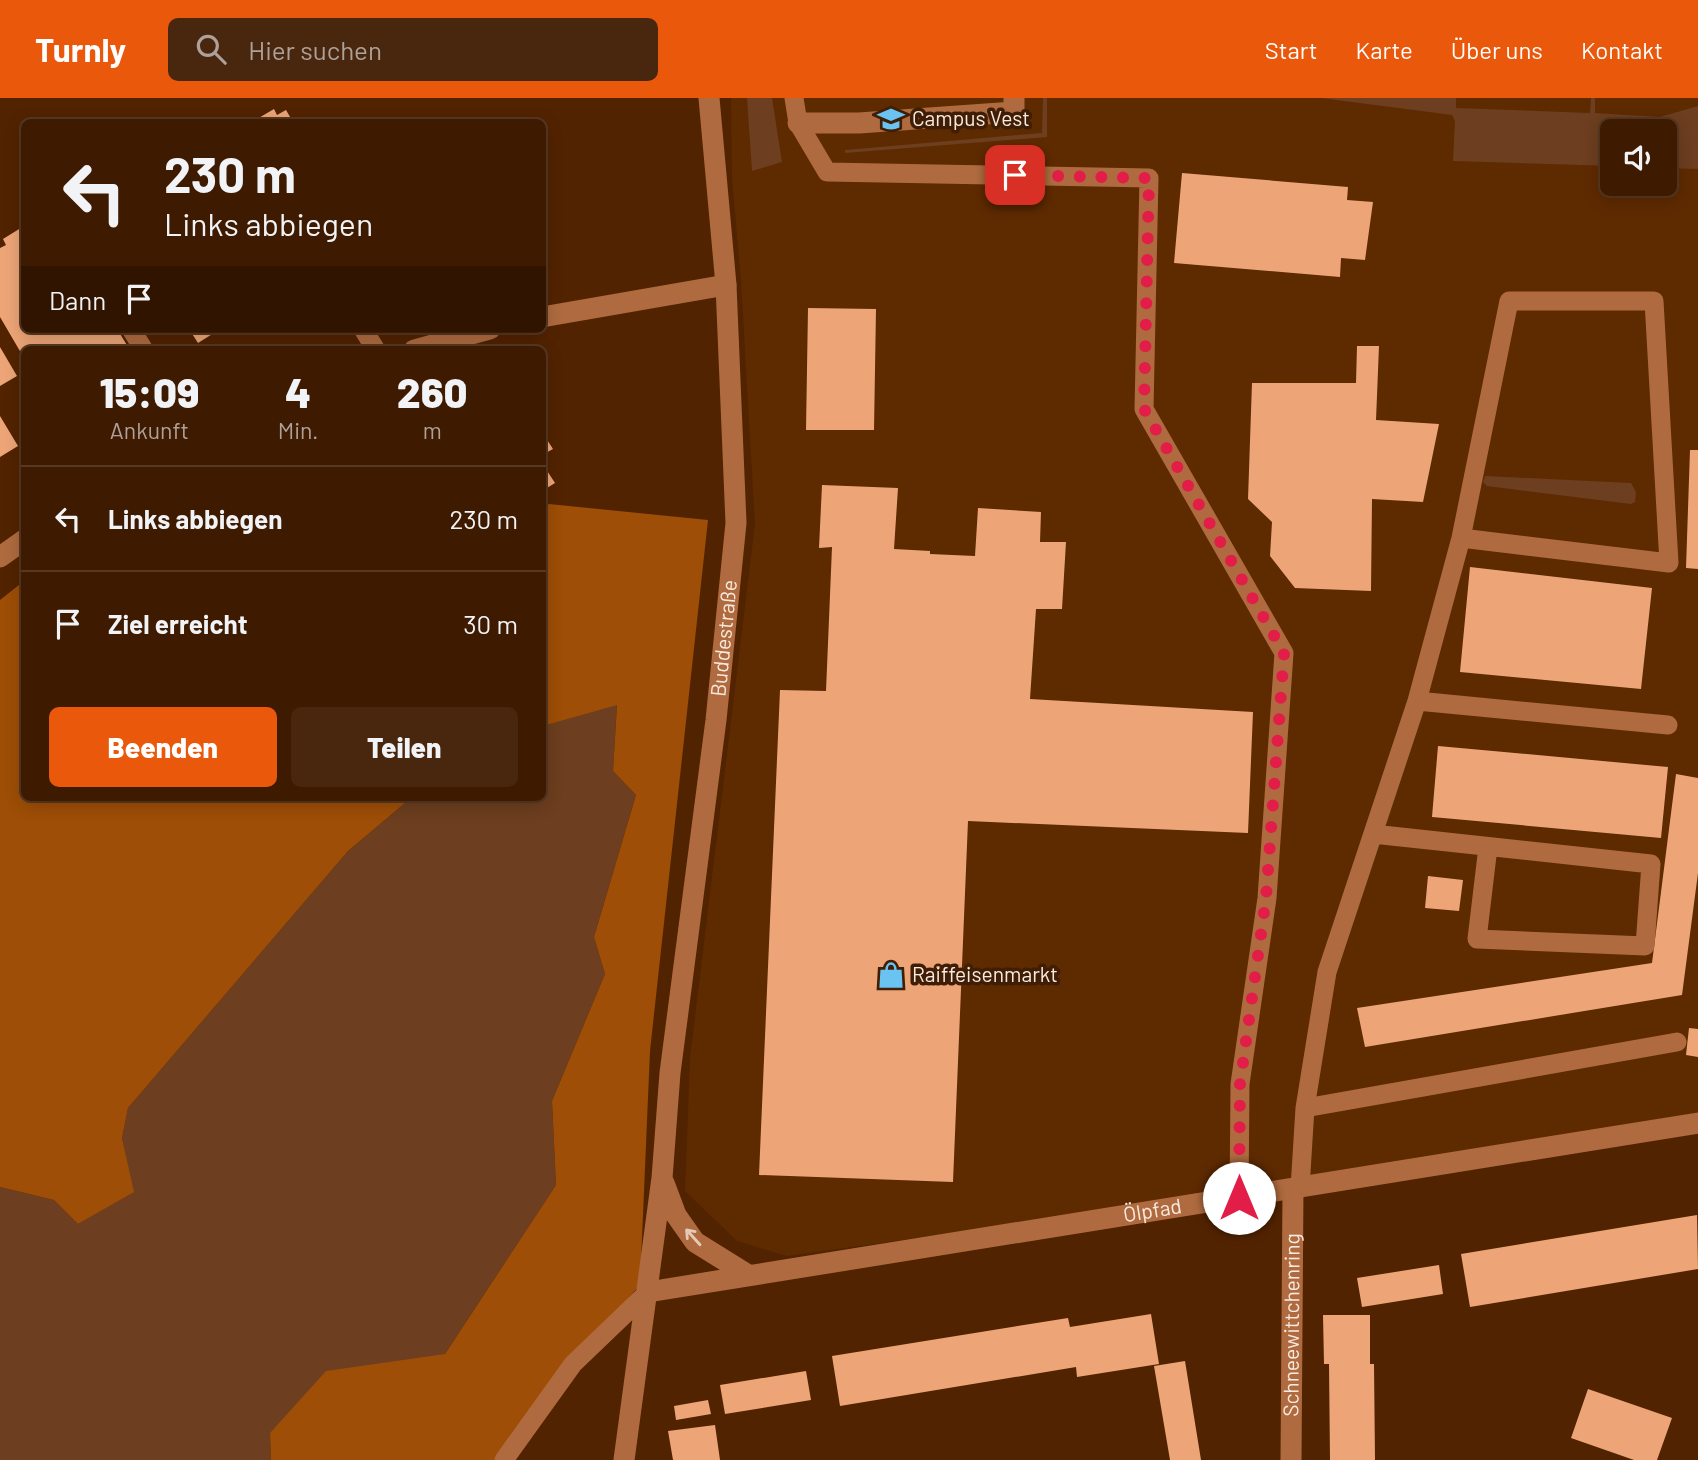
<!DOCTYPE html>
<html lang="de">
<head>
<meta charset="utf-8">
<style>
	body { margin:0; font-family:Barlow,sans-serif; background:#49270f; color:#f1f3f6; height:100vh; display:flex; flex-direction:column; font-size:26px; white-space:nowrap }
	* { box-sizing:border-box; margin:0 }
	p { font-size:23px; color:#ada199 }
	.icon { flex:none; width:38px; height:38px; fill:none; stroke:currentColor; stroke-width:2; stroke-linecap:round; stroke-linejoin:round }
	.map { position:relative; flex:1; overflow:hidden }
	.sheet { position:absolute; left:21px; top:248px; width:525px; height:455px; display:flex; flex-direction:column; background:#3e1a00; border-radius:10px; box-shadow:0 4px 18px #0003,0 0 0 2px #573822 }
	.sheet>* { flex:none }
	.banner { position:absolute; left:21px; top:21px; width:525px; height:214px; border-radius:10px; box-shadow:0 4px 18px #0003,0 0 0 2px #573822; background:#3e1a00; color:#f1f3f6; overflow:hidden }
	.buttons { position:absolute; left:1600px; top:21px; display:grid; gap:14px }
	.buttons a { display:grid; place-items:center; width:77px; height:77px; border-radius:10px; background:#3e1a00; box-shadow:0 4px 18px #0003,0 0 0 2px #573822; font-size:35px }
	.pin { position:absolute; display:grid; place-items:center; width:60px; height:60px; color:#fff; margin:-30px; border-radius:14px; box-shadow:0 4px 10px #0006 }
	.me { position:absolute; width:77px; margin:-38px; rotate:0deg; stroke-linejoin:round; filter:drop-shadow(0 0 5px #0008) }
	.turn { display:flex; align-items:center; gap:24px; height:147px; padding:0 28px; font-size:32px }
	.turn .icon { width:91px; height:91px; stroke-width:2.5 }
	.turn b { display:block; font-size:49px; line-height:60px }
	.then { display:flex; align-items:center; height:66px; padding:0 28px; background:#0003; gap:14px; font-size:26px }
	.eta { display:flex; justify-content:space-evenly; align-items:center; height:119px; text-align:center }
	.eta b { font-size:42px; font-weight:800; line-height:49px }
	.action { display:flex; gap:14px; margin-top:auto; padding:14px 28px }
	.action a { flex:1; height:80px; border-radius:10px; background:#ea580c; color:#fff; font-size:28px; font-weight:800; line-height:80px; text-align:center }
	.action a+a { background:#49270f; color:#f1f3f6 }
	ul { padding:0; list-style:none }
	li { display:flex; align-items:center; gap:21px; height:105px; padding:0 28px; border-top:2px solid #573822 }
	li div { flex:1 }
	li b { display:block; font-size:26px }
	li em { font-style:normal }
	header { display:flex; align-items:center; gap:42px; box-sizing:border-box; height:98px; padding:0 35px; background:#ea580c; color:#fff }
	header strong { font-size:33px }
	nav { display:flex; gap:38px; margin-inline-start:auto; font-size:24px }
	.search { width:490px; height:63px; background:#49270f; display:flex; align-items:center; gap:18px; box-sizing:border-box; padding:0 24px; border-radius:10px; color:#ada199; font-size:26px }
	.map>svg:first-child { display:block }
	.built { fill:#5e2a00; fill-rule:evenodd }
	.green { fill:#6d3e1f }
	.forest { fill:#9e4e06 }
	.building { fill:#eda577 }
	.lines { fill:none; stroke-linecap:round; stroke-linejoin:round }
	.service { stroke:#af6b3f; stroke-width:19 }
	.minor { stroke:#af6b3f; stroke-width:21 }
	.oneway { stroke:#e6cab8 }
	.route { stroke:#e11d48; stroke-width:12; stroke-dasharray:0 21.6 }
	.labels { text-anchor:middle; stroke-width:7; stroke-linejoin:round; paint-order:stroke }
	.poi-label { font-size:21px; fill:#f9eae0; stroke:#3f1e05; text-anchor:start }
	.street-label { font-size:21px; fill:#f9eae0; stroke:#3f1e05 }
</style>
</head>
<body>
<header>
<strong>Turnly</strong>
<div class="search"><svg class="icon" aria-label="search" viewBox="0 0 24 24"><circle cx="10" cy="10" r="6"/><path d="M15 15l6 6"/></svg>Hier suchen</div>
<nav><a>Start</a><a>Karte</a><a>Über uns</a><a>Kontakt</a></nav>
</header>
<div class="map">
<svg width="1698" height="1362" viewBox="0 0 1698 1362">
	<rect width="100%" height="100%" fill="#522300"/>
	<path class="built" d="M731,0H1698V1023L1292,1088L787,1158L737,1143L685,1093L690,960L755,426L741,183L732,80ZM1612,33H1664V86H1612Z"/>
	<path class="green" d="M747,0H772L782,64L752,73Z
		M1043,0H1047V39L845,55V52L1042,35Z
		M1321,0H1456V10L1590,15L1591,0H1595V15L1660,19L1698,8V71L1664,70V33H1612V68L1453,63L1455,23L1452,17Z
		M1485,378L1631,385L1636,394L1635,404L1631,406L1487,388L1483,384Z
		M617,606L613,673L636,697L594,839L605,876L552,1003L556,1087L445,1256L270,1335L271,1362H0V1089L54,1102L78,1126L133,1094L122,1040L128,1010L348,753L411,700H542L543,628Z"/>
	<path class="forest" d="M549,406L708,422L650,953L640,1187L563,1276L499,1362H271L270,1335L326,1273L445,1256L556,1087L552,1003L605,876L594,839L636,697L613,673L617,607L543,628V410Z
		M24,483V700H411L348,753L128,1010L122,1040L134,1094L78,1126L54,1102L0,1089V502Z"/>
	<path class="building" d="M274,11L277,17L286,12L293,24H252Z
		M1182,75L1348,89L1347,102L1373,104L1365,162L1341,160L1340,179L1174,165Z
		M24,128V231H117L130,252H24V260L0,219V150L6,147L3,141Z
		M808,210L876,211L874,332H806Z
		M189,231H212L214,235L198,245Z
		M1357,248H1379L1376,322L1439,326L1423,404L1372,401L1371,493L1295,490L1270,458L1272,424L1248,401L1252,285H1356Z
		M0,249L17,278L0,288Z
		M0,318L18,348L0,359Z
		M542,334L553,351L542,357Z
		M1690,352H1698V471L1686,470Z
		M542,365L555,385L542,393Z
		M822,387L898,390L894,451L930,453V456L975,458L978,410L1041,414L1040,444H1066L1062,511H1036L1030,601L1253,614L1248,735L968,723L953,1084L759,1077L780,592L826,593L832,449L819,450Z
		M1470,469L1652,490L1641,591L1460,574Z
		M1438,648L1668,669L1661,740L1432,719Z
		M1676,676L1698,680V775L1682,897L1365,949L1357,910L1652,865Z
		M1428,778L1463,782L1459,813L1425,810Z
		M1689,930L1698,931V959L1686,957Z
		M1697,1117L1698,1171L1470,1209L1461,1156Z
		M1439,1167L1443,1196L1362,1209L1357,1180Z
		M1151,1216L1159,1266L1077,1279L1076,1269L840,1308L832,1258L1068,1220L1070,1229Z
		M1323,1217H1370V1266H1374L1375,1362H1330L1329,1266H1324Z
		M1185,1263L1201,1362H1170L1154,1268Z
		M806,1273L811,1302L725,1316L720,1287Z
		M1588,1291L1672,1320L1657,1362H1634L1571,1340Z
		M708,1302L711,1316L676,1322L674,1308Z
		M715,1327L720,1362H673L668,1333Z"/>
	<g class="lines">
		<path class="service" d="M794,0L798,25L827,74L1149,80L1144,311L1284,555L1267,800L1240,986L1239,1100
			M131,231L144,252
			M363,231L376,252
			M1417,603L1668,627
			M1373,736L1651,766L1645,848L1477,841L1488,749
			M1305,1010L1677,944
			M1300,1090L1305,1010L1327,874L1417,603L1461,440L1509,203H1654L1669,465L1461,440
			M504,1362L573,1266L648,1194"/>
		<g class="minor">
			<path d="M798,25H859L1014,14V0"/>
			<path d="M542,219L726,187"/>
			<path d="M414,252L490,231"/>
			<path d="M0,459L24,442"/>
			<path d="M664,1085L676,1117L695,1144L748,1177"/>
			<path id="s1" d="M648,1194L1698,1025"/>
			<path id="s2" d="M624,1362L662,1080L670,975L716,622L736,425L726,187L709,0"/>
			<path id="s3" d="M1291,1362L1293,1091"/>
		</g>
	</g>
	<defs><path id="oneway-shaft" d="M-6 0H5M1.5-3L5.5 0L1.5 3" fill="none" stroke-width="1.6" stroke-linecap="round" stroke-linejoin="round" transform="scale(1.75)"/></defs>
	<use class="oneway" href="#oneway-shaft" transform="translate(693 1139) rotate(-132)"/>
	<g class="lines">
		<path class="route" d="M1015,77L1149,80L1144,311L1284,555L1266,800L1240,986L1239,1100"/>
	</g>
	<defs>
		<symbol id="school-bare" viewBox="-9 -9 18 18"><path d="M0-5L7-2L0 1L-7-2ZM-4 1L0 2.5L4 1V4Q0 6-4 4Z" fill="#6ac3f1" stroke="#3f1e05" stroke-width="2.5" paint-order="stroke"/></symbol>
		<symbol id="shop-bare" viewBox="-9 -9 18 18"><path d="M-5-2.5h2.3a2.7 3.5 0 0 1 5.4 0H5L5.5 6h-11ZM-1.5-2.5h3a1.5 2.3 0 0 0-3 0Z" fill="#6ac3f1" stroke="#3f1e05" stroke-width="2.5" paint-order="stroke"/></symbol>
	</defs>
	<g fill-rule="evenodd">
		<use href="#school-bare" x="872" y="2" width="38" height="38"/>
		<use href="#shop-bare" x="872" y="858" width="38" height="38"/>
	</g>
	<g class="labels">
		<g class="poi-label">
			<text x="912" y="28">Campus Vest</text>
			<text x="912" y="884">Raiffeisenmarkt</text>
		</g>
		<g class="street-label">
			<text dy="7" stroke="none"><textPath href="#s2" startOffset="828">Buddestraße</textPath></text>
			<text dy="7" stroke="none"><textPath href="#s1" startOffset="511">Ölpfad</textPath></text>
			<text dy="7" stroke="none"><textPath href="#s3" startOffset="135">Schneewittchenring</textPath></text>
		</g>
	</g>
</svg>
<div class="buttons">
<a><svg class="icon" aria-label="sound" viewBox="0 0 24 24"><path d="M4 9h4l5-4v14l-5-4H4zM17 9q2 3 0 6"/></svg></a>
</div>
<div class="pin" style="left:1015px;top:77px;background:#d93025"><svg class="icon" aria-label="arrive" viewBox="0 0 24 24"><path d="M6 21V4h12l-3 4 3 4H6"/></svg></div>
<svg class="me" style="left:1239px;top:1100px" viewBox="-20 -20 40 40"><circle r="19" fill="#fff"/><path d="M0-13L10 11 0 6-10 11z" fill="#e11d48"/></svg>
<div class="banner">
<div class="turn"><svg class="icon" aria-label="left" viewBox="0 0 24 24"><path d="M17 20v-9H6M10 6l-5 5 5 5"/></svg><div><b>230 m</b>Links abbiegen</div></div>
<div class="then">Dann<svg class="icon" aria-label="arrive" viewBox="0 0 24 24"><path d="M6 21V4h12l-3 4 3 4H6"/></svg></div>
</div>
<section class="sheet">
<div class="eta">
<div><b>15:09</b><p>Ankunft</p></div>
<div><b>4</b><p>Min.</p></div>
<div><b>260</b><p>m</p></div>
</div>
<ul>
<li><svg class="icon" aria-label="left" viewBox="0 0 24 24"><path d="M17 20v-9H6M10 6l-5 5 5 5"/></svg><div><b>Links abbiegen</b></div><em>230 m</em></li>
<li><svg class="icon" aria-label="arrive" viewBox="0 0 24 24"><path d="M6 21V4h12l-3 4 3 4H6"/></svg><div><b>Ziel erreicht</b></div><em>30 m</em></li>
</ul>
<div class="action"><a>Beenden</a><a>Teilen</a></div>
</section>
</div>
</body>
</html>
